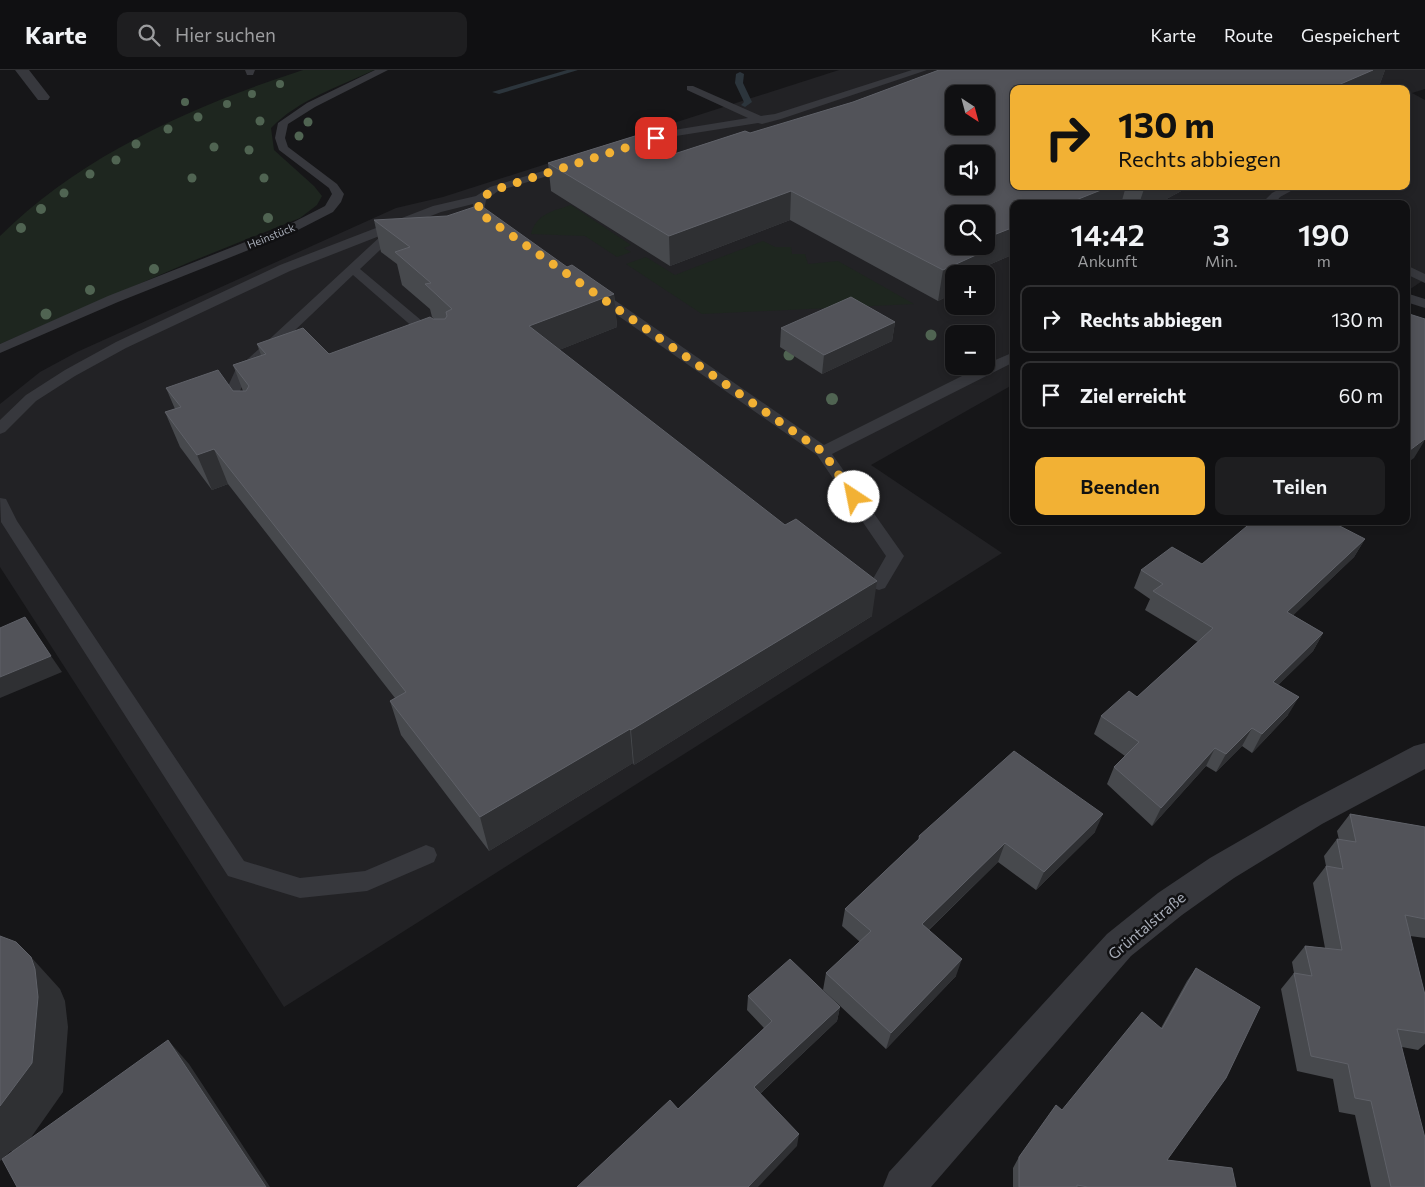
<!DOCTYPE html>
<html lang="de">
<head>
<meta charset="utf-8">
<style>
	body { margin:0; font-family:Commissioner,sans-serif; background:#1e1e20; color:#f1f3f6; height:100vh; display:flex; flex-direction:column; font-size:19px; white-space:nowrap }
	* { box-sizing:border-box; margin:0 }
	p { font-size:16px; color:#9c9d9f }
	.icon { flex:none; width:28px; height:28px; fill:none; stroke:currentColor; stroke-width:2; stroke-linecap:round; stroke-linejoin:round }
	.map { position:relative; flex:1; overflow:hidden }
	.drawer { position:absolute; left:1010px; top:130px; width:400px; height:325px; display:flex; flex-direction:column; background:#101012; border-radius:10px; box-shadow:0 2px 8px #0003,0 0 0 1px #303032 }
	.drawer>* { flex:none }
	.banner { position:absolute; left:1010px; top:15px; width:400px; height:105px; border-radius:10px; box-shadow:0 2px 8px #0003,0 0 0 1px #303032; background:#f2b134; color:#111; overflow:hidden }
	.needle { width:32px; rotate:144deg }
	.tools { position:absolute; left:945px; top:15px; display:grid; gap:10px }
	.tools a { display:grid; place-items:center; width:50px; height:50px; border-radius:10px; background:#101012; box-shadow:0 2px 8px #0003,0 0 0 1px #303032; font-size:25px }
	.pin { position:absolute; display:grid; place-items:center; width:42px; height:42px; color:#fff; margin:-21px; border-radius:10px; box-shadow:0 2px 8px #0006 }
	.me { position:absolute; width:55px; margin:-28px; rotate:326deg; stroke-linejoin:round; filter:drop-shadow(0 0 4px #0008) }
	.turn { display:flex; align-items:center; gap:18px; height:105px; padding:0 25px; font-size:22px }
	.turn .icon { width:65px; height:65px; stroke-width:2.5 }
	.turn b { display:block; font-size:35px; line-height:42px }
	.eta { display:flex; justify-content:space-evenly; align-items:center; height:85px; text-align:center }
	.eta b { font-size:30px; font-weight:600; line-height:35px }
	.button { display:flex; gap:10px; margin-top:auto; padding:10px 25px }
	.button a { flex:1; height:58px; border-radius:10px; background:#f2b134; color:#111; font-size:20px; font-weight:600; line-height:58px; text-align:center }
	.button a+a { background:#1e1e20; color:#f1f3f6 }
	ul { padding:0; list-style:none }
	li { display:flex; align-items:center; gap:15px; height:68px; margin:0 10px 8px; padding:0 15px; border:2px solid #303032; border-radius:10px }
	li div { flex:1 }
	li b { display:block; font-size:19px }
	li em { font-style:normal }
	header { display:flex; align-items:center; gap:30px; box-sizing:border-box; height:70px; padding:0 25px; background:#101012; border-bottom:1px solid #303032 }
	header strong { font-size:24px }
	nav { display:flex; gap:28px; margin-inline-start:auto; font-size:18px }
	.search { width:350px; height:45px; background:#1e1e20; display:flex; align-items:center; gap:12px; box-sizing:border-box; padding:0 18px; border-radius:10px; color:#9c9d9f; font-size:19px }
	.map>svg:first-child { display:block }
	.built { fill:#222225; fill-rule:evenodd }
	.green { fill:#1e261f }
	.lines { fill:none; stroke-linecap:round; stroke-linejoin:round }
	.stream { fill:#2c353c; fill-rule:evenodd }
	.service { fill:#37383d; fill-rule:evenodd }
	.minor { fill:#37383d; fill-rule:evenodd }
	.tree { fill:#506452 }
	.wall { fill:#47494d; fill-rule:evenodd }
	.shaded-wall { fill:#2f3033 }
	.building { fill:#525359; stroke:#5f6168; fill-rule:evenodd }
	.route { stroke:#f2b134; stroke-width:9; stroke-dasharray:0 16.2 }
	.labels { text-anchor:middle; stroke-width:5; stroke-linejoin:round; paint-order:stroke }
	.far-street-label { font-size:11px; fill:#a8adb8; stroke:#111113 }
	.near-street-label { font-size:15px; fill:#a8adb8; stroke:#111113 }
</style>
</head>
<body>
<header>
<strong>Karte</strong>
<div class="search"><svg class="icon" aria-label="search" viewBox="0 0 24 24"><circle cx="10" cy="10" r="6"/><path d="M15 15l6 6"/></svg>Hier suchen</div>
<nav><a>Karte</a><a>Route</a><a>Gespeichert</a></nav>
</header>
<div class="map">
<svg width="1425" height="1117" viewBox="0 0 1425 1117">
	<rect width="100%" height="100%" fill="#161618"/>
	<path class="built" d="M839,0H1425V19L1412,23L1425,30V209L1406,222V134H1014V314L871,395L1002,483L284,937L0,497V334L40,302L77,282L396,138L443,127ZM1014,19H1406V116H1014ZM954,24H986V56H954ZM954,84H986V116H954ZM954,144H986V176H954ZM954,204H986V236H954ZM954,264H986V296H954Z"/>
	<path class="green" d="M303,0H374C340,16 298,30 271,58L274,80L314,116L322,126L317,135L300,148L190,192L0,274V166C81,85 195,35 303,0Z
		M571,135L631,175L624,178L631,182L617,187L585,166L531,164C536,144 553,141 571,135Z
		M763,171L775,177H791L792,184H805L808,194L838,191L914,234L702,244L626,194L646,187L675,205Z"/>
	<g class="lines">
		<path class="stream" d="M567,0H578L499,24L492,22Z
			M740,2L744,4L743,13L752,32L745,37L741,35L744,32L735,13L736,4Z"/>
		<path class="service" d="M245,0H255L253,5H247Z
			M375,0H388L315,37L288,54L285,68L288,77L337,114L344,124L341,132L333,142L294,162L118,232L0,283V274L108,226L286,156L325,136L332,124L329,118L279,80L275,68L278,53L307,33Z
			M912,0H927L781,49L762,54L758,53L676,66L623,82L618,79L619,77L674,60L748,48L687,20V16H693L761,46L775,44Z
			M573,92L577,93L579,95L577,97L498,121L486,130L484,141L499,152L497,155C488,157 478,149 472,142L473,134L441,142L400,158L399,162L360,199L440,266L442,269L440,272H430L353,205L247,306L239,323L253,341L250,344H240L225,323L235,301L382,165L290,201L126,278L75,306L36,331L5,362L0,364V350L26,325L65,300L116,272L280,195L433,136L476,126L490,117Z
			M1285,116H1300L1280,127L1274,134H1261L1272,123Z
			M1406,195L1425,204V213L1406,204Z
			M595,219L600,220L824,375L982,296H986V294L1014,282V292L832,384L904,486L885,518L879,520L873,518L870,514L886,486L817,385L590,226L588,223L590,220Z
			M1406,223L1425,229V238L1406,232Z
			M0,428L6,429L17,451L244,791L300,808L365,801L426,775L434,778L437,785L434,792L367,821L300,828L228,806L1,452Z"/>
		<path class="minor" d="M15,0H29L50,27L48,30H38Z
			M1425,673V699L1322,754L1234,808L1182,845L1131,886L931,1117H883L889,1102L1107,864L1158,823L1210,788L1300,736L1414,676Z"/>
	</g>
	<g class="tree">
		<circle cx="280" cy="14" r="4"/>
		<circle cx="252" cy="24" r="4"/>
		<circle cx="185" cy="32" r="4"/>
		<circle cx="227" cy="34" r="4"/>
		<circle cx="198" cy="47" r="4.5"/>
		<circle cx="260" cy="51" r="4.5"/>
		<circle cx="308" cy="52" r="4.5"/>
		<circle cx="168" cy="59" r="4.5"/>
		<circle cx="299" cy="66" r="4.5"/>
		<circle cx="136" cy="74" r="4.5"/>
		<circle cx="214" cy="77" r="4.5"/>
		<circle cx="249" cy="80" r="4.5"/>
		<circle cx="116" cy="90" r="4.5"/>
		<circle cx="90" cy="104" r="4.5"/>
		<circle cx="192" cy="108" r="4.5"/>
		<circle cx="264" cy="108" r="4.5"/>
		<circle cx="64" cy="123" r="4.5"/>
		<circle cx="41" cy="139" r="5"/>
		<circle cx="268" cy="148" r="5"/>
		<circle cx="21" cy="158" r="5"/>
		<circle cx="154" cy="199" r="5"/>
		<circle cx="90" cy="220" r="5"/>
		<circle cx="46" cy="244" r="5.5"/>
		<circle cx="931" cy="265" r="5.5"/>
		<circle cx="789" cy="285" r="5.5"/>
		<circle cx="832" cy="329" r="6"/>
	</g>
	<path class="wall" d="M939,0H1385L1378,19H1014V116H1185V119L1157,134H1014V184L984,197L982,204H954V223L938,231L790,150L670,196L551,121L548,93L635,66L671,85L745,61L750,63L853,32ZM954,24H986V56H954ZM954,84H986V116H954ZM954,144H986V176H954Z
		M374,150L567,197L614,224L617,257L559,280L872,546L634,695L633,693L489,781L401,665L390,631L395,628L228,414L212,420L180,377L165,342L175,339L166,318L243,321L233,295L261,285L257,274L329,284L434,249L432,247L430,239L402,215L397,194L381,182Z
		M895,252L892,271L822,304L780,277L781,258Z
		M1365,469L1354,487L1293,545L1323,563L1313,581L1278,615L1288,645L1252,683L1242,676L1216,702L1206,696L1152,756L1107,714L1114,697L1125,686L1094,664L1101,646L1137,627L1198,572L1145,540L1150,529L1134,518L1141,500L1202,494Z
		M1350,744L1425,757V868L1410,866L1425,925V974L1418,980L1402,977L1425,1117H1371L1355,1045L1339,1042L1333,1009L1297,1001L1281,919L1294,903L1292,892L1305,876L1325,878L1313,813L1326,796L1324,786L1337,769L1339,770L1337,761Z
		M1095,762L1036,820L998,792L929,860L956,906L886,979L823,920L826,903L860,872L842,856L845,839L918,770L919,766Z
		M1196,898L1167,1090L1236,1117H1013V1098L1019,1087L1062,1040L1161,958L1187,911Z
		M748,926L840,937L837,951L760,1024L797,1076L678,1039L764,958L747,940Z"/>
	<path class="shaded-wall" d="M1353,0H1385L1378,19H1329Z
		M1111,116H1126L1121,134H1066Z
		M1185,116V119L1157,134H1139L1145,116Z
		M791,121L790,150L670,196L669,166Z
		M1014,157V184L984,197L982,204H954V223L938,231L943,200L974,176H986V168Z
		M614,224L617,257L534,290L529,256Z
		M895,252L892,271L822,304L824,285Z
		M1425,370L1414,388L1406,394V383Z
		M214,379L228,414L212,420L197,385Z
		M1365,469L1354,487L1278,560L1287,542Z
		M877,511L872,546L634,695L631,660Z
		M1323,563L1313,581L1263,630L1273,612Z
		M51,586L62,602L0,628V607Z
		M1299,627L1288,645L1252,683L1262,664Z
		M1252,658L1242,676L1216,702L1226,684Z
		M630,659L633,693L489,781L480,747Z
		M1215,678L1206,696L1152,756L1161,738Z
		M1103,744L1095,762L1036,820L1044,802Z
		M1005,773L998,792L917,871L922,854Z
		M31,887L60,919L65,931L68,957L63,1022L18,1086L11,1081L0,1091V1036Z
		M962,889L956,906L886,979L891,963Z
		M840,937L837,951L753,1030L754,1017Z
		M168,970L189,994L270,1117H266Z
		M799,1064L797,1076L758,1117H748Z"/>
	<path class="building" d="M939,0H1373L1329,19H1014V116H1111L1066,134H1014V157L986,168V144H954V176H980L987,180L943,200L791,121L669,166L548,93L635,66L671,85L745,61L750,63L853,32ZM954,24H986V56H954ZM954,84H986V116H954Z
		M480,135L567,197L572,195L614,224L529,256L785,455L796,449L877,511L631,660L630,659L480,747L390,631L406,622L214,379L197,385L165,342L181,337L166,318L218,300L233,321H246L249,316L233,295L266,284L257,274L303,258L329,284L430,247L433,249H445L447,246L446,242L452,239L425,214L431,213L395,182L410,177L374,150L447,146Z
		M851,227L895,252L824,285L781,258Z
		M1406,243L1425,249V369L1406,383Z
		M1253,451H1330L1365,469L1287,542L1323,563L1273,612L1299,627L1262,664L1252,658L1226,684L1215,678L1161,738L1114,697L1139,672L1101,646L1129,621L1137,627L1213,558L1153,521L1163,514L1141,500L1172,477L1202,494Z
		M25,547L51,586L0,607V558Z
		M1014,681L1103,744L1044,802L1005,773L922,854L962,889L891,963L826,903L871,861L845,839L920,768L919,766Z
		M1350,744L1425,757V849L1405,845L1425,925V963L1397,959L1425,1068V1117H1391L1371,1031L1355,1028L1348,994L1311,986L1294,903L1312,906L1305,876L1342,880L1326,796L1343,799L1337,769L1356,772Z
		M0,866L16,872L31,887L35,899L38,927L32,993L0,1036Z
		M790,889L840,937L754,1017L799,1064L748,1117H577L670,1030L678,1039L772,951L748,926Z
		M1196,898L1260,937L1226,1008L1167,1090L1232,1098L1236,1117H1088L1077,1115V1117H1019V1087L1056,1035L1062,1040L1142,942L1162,959Z
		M168,970L266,1117H17L2,1089Z"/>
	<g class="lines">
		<path class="route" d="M656,68L494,120L480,129L478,142L823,382L854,427"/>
	</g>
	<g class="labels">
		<g class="far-street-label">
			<text transform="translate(271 166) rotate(-22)" y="4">Heinstück</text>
		</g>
		<g class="near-street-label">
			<text transform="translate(1147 856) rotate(-40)" y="5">Grüntalstraße</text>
		</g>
	</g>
</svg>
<div class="tools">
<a><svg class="needle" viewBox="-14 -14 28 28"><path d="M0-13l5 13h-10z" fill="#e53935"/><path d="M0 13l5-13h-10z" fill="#9c9d9f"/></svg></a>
<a><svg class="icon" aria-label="sound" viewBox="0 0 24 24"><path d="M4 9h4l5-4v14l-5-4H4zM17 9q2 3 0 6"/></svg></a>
<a><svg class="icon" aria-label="search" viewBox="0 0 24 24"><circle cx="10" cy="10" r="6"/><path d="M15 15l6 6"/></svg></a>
<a>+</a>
<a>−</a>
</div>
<div class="pin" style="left:656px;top:68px;background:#d93025"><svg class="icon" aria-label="arrive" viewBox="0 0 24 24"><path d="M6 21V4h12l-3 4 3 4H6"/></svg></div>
<svg class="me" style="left:854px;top:427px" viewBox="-20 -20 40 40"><circle r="19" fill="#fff"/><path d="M0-13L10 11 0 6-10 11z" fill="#f2b134"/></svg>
<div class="banner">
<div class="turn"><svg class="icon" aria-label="right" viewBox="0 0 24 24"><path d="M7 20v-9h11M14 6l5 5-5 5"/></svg><div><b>130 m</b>Rechts abbiegen</div></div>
</div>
<section class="drawer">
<div class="eta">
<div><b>14:42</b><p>Ankunft</p></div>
<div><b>3</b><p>Min.</p></div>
<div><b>190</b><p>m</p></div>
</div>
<ul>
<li><svg class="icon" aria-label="right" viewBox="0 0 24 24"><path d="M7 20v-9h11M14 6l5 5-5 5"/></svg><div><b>Rechts abbiegen</b></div><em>130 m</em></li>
<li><svg class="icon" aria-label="arrive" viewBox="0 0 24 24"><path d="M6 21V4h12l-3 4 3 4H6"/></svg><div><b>Ziel erreicht</b></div><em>60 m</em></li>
</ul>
<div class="button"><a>Beenden</a><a>Teilen</a></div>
</section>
</div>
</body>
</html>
